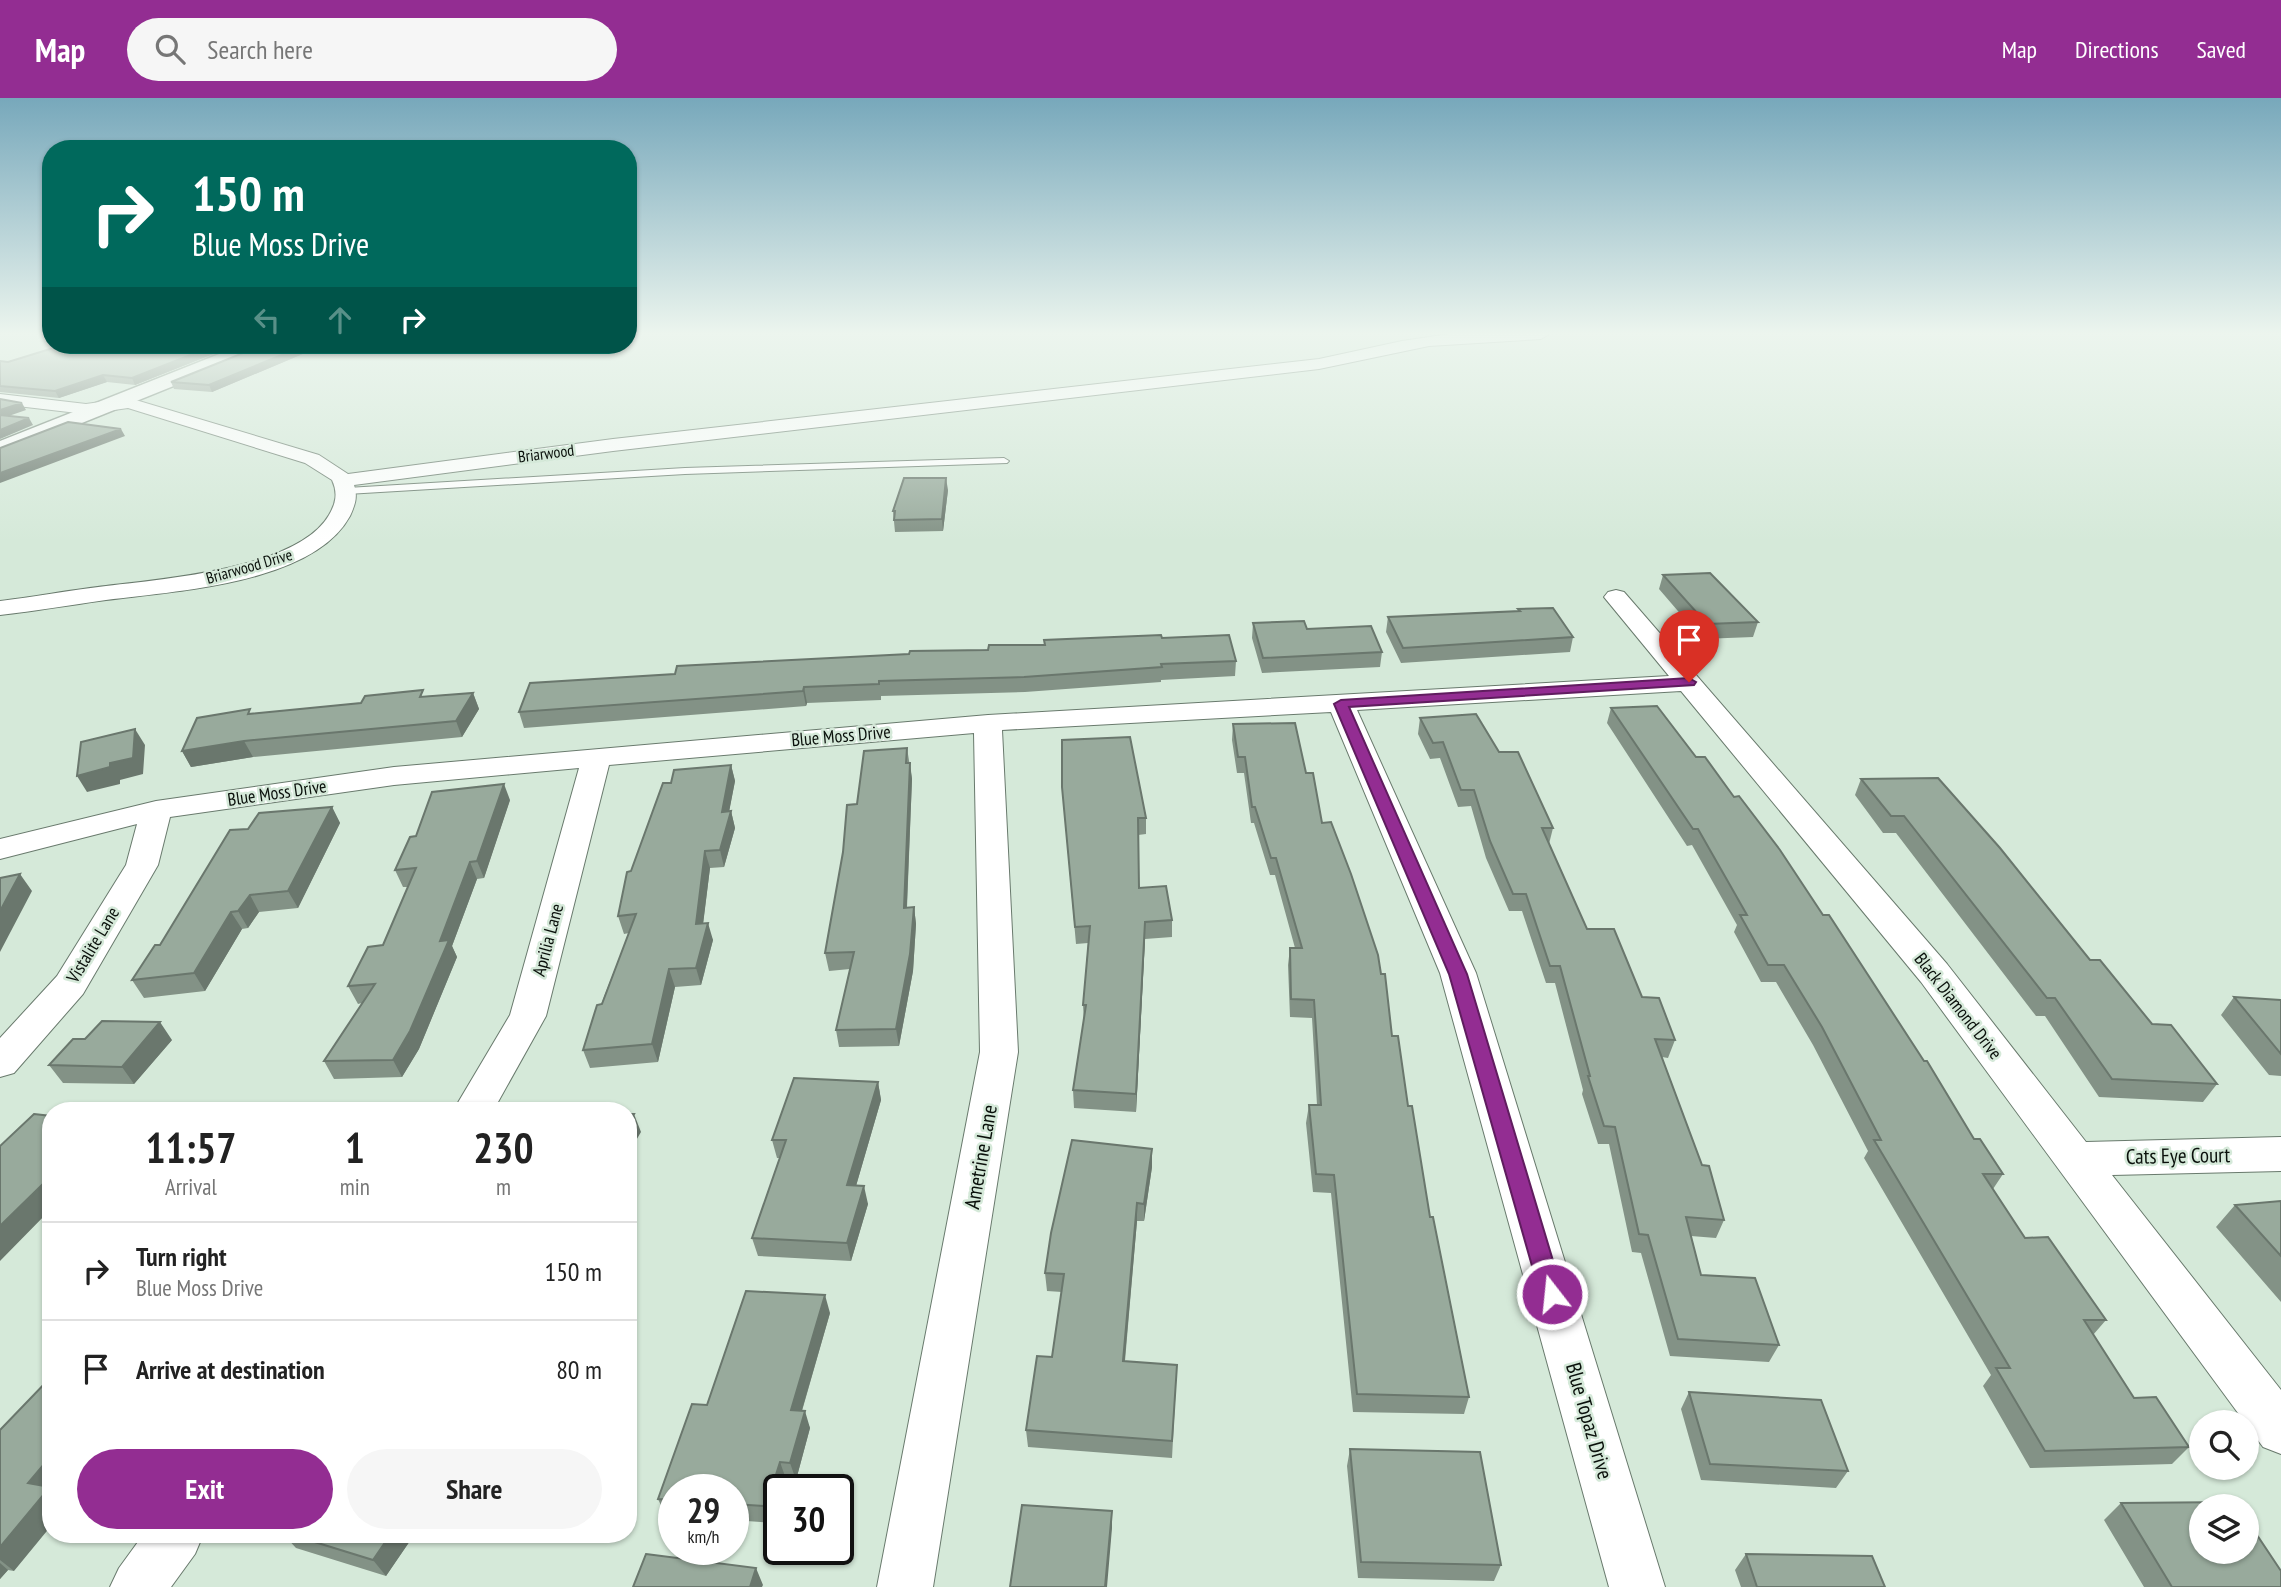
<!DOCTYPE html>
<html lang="en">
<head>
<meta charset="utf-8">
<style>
	body { margin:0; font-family:"PT Sans Narrow",sans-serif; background:#f6f6f6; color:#222; height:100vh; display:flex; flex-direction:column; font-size:26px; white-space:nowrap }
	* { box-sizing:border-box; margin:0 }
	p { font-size:23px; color:#767676 }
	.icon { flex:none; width:38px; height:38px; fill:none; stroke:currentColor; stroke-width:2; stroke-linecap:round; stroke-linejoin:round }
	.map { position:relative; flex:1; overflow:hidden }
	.drawer { position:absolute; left:42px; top:1004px; width:595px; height:441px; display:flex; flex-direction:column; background:#fff; border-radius:28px; box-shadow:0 2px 5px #0004 }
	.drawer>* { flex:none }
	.top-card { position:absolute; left:42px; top:42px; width:595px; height:214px; border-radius:28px; box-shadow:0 2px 5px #0004; background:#00695c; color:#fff; overflow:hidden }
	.fabs { position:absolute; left:2189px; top:1312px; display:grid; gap:14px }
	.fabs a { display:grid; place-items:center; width:70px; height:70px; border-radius:50%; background:#fff; box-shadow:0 2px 5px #0004; font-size:35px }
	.speed { position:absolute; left:658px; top:1376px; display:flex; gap:14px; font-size:35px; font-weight:700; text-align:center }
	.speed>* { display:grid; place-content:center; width:91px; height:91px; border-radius:50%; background:#fff; box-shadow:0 2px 5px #0004; line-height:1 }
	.speed small { font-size:18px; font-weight:400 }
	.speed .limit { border:4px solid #111; border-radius:10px; background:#fff; color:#111 }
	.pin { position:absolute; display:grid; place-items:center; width:60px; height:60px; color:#fff; margin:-72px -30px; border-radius:50% 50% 50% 0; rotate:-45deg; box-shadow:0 0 7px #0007 }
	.pin .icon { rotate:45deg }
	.me { position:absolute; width:77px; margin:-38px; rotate:344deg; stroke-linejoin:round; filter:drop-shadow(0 0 5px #0008) }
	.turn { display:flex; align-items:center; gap:24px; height:147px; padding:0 35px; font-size:32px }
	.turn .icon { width:91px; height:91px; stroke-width:2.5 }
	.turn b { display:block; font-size:49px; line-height:60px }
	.lanes { display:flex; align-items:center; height:66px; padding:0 35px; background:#0003; justify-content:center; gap:35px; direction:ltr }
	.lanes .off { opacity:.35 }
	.eta { display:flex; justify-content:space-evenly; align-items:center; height:119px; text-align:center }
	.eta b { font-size:42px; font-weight:600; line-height:49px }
	.cta { display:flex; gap:14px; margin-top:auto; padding:14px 35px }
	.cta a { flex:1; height:80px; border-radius:42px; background:#932d92; color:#fff; font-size:28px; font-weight:600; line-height:80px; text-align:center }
	.cta a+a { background:#f6f6f6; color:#222 }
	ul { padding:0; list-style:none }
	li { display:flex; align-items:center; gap:21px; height:98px; padding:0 35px; border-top:2px solid #e0e0e0 }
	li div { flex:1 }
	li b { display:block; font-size:26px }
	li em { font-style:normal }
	header { display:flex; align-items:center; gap:42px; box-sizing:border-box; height:98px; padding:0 35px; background:#932d92; color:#fff }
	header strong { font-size:33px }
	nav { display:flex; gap:38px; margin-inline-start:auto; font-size:24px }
	.search { width:490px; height:63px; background:#f6f6f6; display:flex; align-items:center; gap:18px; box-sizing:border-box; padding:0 24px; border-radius:38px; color:#767676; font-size:26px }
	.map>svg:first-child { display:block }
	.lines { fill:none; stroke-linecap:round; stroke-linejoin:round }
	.service-casing { stroke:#697a6d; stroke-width:2 }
	.minor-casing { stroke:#697a6d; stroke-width:2 }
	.tertiary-casing { stroke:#697a6d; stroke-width:3 }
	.service { fill:#fff; fill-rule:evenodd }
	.minor { fill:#fff; fill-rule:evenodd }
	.tertiary { fill:#fff; fill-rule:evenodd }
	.wall { fill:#839286 }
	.shaded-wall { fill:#6a776d }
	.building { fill:#98aa9c; stroke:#6a776d; stroke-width:2 }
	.route { fill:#932d92; stroke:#601d5f; stroke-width:2 }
	.labels { text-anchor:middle; stroke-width:5; stroke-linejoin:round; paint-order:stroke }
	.far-street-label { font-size:16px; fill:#0a100b; stroke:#d5e9d9 }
	.street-label { font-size:18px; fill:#0a100b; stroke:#d5e9d9 }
	.near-street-label { font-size:21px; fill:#0a100b; stroke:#d5e9d9 }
</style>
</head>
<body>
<header>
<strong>Map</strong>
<div class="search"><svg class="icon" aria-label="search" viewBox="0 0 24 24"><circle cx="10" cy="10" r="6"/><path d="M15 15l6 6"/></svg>Search here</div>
<nav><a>Map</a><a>Directions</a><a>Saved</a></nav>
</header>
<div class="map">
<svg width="2281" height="1489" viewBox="0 0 2281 1489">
	<rect width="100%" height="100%" fill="#d5e9d9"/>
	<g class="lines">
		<defs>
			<path id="service" d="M1004,360L1009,363L1007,365L685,376L347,396L342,393L347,390L685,370Z"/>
			<path id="minor" d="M1456,235L1549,236L1541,241L1429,248L1319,271L613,353L354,387C358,399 355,407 350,418C313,486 175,493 106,502C70,507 35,513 0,517V503C35,499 70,492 106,488C162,481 298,471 329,417C336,405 338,395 332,382L305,365L128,310L86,316L0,306V296L86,306L129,300L319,357L348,376L613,341L1319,261L1402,243Z
				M1616,492L1624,494L1947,866L2086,1044L2281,1039V1073L2112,1077L2281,1292V1356L2263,1349L1921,884L1681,593L1357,612L1476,875L1665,1489H1609L1440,875L1331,614L1002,632L1018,954L933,1489H877L980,954L974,635L609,667L546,918L493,1013H453L510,917L579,670L394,687L170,719L158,767L83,896L14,975L0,979V940L57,878L126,767L137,726L0,761V741L156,703L394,669L988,617L1669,578L1604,499L1608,494Z
				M143,1437H203L195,1456L171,1489H110L119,1470Z"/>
			<path id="tertiary" d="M242,247H268L265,251L0,358V343Z"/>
		</defs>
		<use href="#service" class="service-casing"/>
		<use href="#minor" class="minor-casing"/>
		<use href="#tertiary" class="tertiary-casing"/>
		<use href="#service" class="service"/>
		<use href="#minor" class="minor"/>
		<use href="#tertiary" class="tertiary"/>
	</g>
	<path class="wall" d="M63,247H236L135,287L107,284L59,300L0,294V263L8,264Z
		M324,247L212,294L174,291L171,284Z
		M948,392L943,433L895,434L893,413Z
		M1663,477L1758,524L1753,539L1702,541L1659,491Z
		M1518,511L1573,539L1570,554L1401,565L1386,534L1388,519L1518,513Z
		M1253,525L1307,531L1382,554L1380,569L1262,575L1252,540Z
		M1162,540L1236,563L1235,578L1161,582V584L1025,594L881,598V602L807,605L806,608L524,630L519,614L675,576L1045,547Z
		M473,595L479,611L462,639L253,659L191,669L182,653L252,616L426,598Z
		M1611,610L1696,659L1823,817L1974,1041L2003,1076L1993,1091L2025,1140L2106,1222L2093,1237L2134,1300L2189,1349L2172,1366L2030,1370L1983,1288L1991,1277L1864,1060L1868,1053L1813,947L1776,884H1761L1734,834L1737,827L1692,747L1687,748L1607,625Z
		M1420,620L1499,654L1553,730L1549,746L1587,831L1675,942L1668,960L1662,959L1702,1067L1724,1122L1716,1140L1691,1138L1701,1177L1779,1247L1769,1264L1670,1258L1641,1155L1632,1154L1609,1046H1598L1582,996L1583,992L1555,885H1546L1522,813H1509L1486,760L1471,708L1458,709L1440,660L1430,661L1418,636Z
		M1233,626L1306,675L1322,725L1381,876L1392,938L1408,1008L1430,1119L1469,1299L1464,1316L1353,1314L1331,1095L1313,1094L1306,1025L1309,1007H1317L1312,920L1290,919L1288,867L1290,850H1295L1275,777H1270L1254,725H1251L1244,675H1237L1232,642Z
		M907,650L912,681L907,810L914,809L916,826L913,873L899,948L839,949L836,932L850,871L829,873L825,855Z
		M731,667L735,683L729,713H731L735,730L724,769L710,770L703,825L713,842L701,887L675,889L658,964L590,970L583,952L629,835L624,836L618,818L631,773L671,685Z
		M1861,681L2090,862L2152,926L2217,986L2203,1004L2099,999L2045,918H2036L1896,735H1883L1855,697Z
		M1062,689L1146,720V736L1138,737L1139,790L1172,822V839L1145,841L1136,1014L1074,1010L1073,992L1084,924L1083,907L1088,845L1076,846Z
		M510,702L484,780L477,781L452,848L457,859L419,951L402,979L334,981L324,963L362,905L358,906L348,888L383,847L408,789H403L395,772L416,738Z
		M332,709L340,725L298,810L259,814L248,830L242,831L205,893L144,900L132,882L248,731Z
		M2234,899L2281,902V978L2269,977L2221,917Z
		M172,942L134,986L63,985L49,967Z
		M878,984L881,1002L856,1088L868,1106L851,1163L758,1158L752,1140L780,1060H777L772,1042Z
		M1152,1051V1069L1144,1123H1137L1125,1263L1177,1267L1172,1360L1028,1349L1026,1332L1052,1259L1062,1194L1047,1193L1045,1175Z
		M2281,1103V1204L2216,1129L2235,1107Z
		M830,1215L802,1313L810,1330L796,1382L786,1381L783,1391H779L773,1425L733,1422V1391H674V1418H666L658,1401L707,1307Z
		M1689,1294L1848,1373L1836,1390L1701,1382L1681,1311Z
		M0,1332L14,1473L8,1472L0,1481Z
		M1350,1351L1501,1467L1494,1483L1358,1480L1347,1368Z
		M2121,1405L2281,1489H2144L2104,1422Z
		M284,1437H414L386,1478L296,1450Z
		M1746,1456L1885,1489H1741L1735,1472Z"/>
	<path class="shaded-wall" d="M216,247H236L135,287L132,280Z
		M306,247H324L212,294L209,287Z
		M103,277L107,284L59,300L55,293Z
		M22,305L26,312L0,321V312Z
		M29,320L33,327L0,341V332Z
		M121,331L125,338L0,385V375Z
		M946,380L948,392L943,433L942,421Z
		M804,589L807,605L806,608L803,593Z
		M473,595L479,611L462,639L456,623Z
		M135,631L145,647L143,676L120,682V686L87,694L77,678L110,665Z
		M244,643L253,659L191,669L182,653Z
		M910,665L912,681L906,827L904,810Z
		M731,667L735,683L726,730L722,714Z
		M504,686L510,702L484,780L477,763Z
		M332,709L340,725L298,810L288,793Z
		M731,713L735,730L724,769L720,752Z
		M705,753L710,770L701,843L696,826Z
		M470,764L477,781L452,848L457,859L419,951L402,979L393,962Z
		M20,776L32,793L0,854V813Z
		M250,797L259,814L248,830L238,813Z
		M914,809L916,826L913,873L899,948L896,931Z
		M231,814L242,831L205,893L194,875Z
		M1145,824V841L1136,1014V996Z
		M708,825L713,842L701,887L696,870Z
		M669,871L675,889L658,964L652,946Z
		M160,924L172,942L134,986L122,969Z
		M878,984L881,1002L851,1105L847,1087Z
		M634,1016L641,1034L628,1056V1026Z
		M1152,1051V1069L1144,1123V1106Z
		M49,1080L51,1083V1111L0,1163V1128Z
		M864,1088L868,1106L851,1163L847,1145Z
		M1137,1105V1123L1123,1281V1263Z
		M825,1197L830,1215L797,1329L791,1312Z
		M805,1313L810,1330L796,1382L790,1365Z
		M51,1358V1428L14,1473L0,1462V1449L28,1385Z
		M780,1364L786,1381L783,1391H779V1404L773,1425L766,1408Z
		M1112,1413V1430L1107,1489H1105Z
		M390,1437H414L386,1478L373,1462Z
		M0,1465L8,1472L0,1481Z
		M756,1470L763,1487L762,1489H750Z"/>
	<path class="building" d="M63,247H216L132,280L103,277L55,293L0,288V263L8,264Z
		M263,247H306L209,287L171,284Z
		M0,301L22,305L0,312Z
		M0,317L29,320L0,332Z
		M68,324L121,331L0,375V350Z
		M904,380H946L942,421L894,422L895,413H893Z
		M1710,475L1758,524L1707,526L1663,477Z
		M1553,510L1573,539L1403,550L1388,519L1520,513L1518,511Z
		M1304,523L1307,531L1371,528L1382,554L1263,560L1253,525Z
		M1161,537L1162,540L1229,537L1236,563L1161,566L1162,569L1024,579L879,583V586L804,589L803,593L519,614L530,585L675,576L677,568L909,556L910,553L988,552L989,547H1045L1044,542Z
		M423,592L420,599L473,595L456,623L244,643L182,653L197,620L250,611L248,616L361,605L365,598Z
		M1657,608L1696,659H1705L1734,699L1739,698L1780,752L1823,817H1829L1924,963H1927L1974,1041H1980L2003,1076H1983L2025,1140L2048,1139L2106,1222H2084L2134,1300L2156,1299L2189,1349L2045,1353L1996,1270H2010L1874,1042H1881L1822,929L1784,867H1768L1740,817H1747L1698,731H1693L1611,610Z
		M1476,616L1499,654H1518L1553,730H1542L1587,831H1614L1642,899L1659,900L1675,942L1655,941L1702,1067L1709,1068L1724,1122L1686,1119L1701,1177L1755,1180L1779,1247L1678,1241L1648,1137L1639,1136L1615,1029L1604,1028L1588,978H1590L1560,868H1550L1526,796H1513L1490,743L1474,692H1461L1443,644L1433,645L1420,620Z
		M1295,625L1306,675H1313L1322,725L1331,724L1351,776L1378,857L1381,876H1385L1392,938H1398L1408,1008H1412L1430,1119H1433L1469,1299L1357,1296L1334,1077L1316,1076L1309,1007H1321L1314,902L1291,901L1290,850H1302L1276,760H1271L1255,709H1252L1245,659H1238L1233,626Z
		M135,631L133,660L110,665V669L77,678L81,644Z
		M1130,639L1146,720H1138L1139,790L1166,788L1172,822L1145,824L1136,996L1073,992L1086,907H1083L1090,828L1075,829L1062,689V642Z
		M907,650L906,665H910L904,810L914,809L910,856L896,931L836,932L854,854L825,855L843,754L847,707L857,706L864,653Z
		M731,667L722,714L731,713L720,752L705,753L696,826L708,825L696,870L669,871L652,946L583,952L597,907L602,906L636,816L618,818L627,774L631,773L663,685H671L674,672Z
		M1938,680L2000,750L2090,862H2100L2152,926L2171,927L2217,986L2112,981L2055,900H2047L1904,718H1891L1861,681Z
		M504,686L477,763L470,764L440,843L449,842L410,933L393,962L324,963L375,886L348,888L368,849L383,847L416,770L395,772L410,739L416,738L432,694Z
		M332,709L288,793L250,797L238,813L231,814L194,875L132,882L155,847H160L230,732L248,731L259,715Z
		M20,776L0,813V780Z
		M2234,899L2281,902V956Z
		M102,923L160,924L122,969L49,967L73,941H85Z
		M794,980L878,984L847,1087L864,1088L847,1145L752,1140L786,1042H772Z
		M547,1007L606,1013H543Z
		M34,1016L51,1018V1080H49L0,1128V1048Z
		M628,1016H634L628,1026Z
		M1072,1042L1152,1051L1144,1106L1137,1105L1123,1263L1177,1267L1172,1343L1026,1332L1037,1258L1052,1259L1064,1176L1045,1175L1051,1135Z
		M2281,1103V1158L2235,1107Z
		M746,1193L825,1197L791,1312L805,1313L790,1365L780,1364L766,1408L733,1406V1391H674V1402L658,1401L692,1306L707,1307Z
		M51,1279V1358L28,1385L50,1389L0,1449V1332Z
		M1689,1294L1821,1302L1848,1373L1710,1366Z
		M1350,1351L1480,1354L1501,1467L1361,1464Z
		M2235,1404L2238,1409H2202V1454H2247V1422L2281,1473V1489H2172L2121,1405Z
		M1022,1407L1112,1413L1105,1489H1010Z
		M292,1437H390L373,1462Z
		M646,1456L756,1470L750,1489H633Z
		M1746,1456L1872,1458L1885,1489H1757Z"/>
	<linearGradient id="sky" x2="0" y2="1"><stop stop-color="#77a8bb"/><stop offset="0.53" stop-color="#ecf5ee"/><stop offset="1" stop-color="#ecf5ee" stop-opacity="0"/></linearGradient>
	<rect width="2281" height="444" fill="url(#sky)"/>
	<path class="route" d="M1689,580L1696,584L1694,587L1349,609L1467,876L1563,1196L1560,1203L1552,1206L1543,1203L1540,1196L1449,876L1334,606L1341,602Z"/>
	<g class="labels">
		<g class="far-street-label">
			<text transform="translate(546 355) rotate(-7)" y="6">Briarwood</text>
			<text transform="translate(249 468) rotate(-16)" y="6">Briarwood Drive</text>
		</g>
		<g class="street-label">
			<text transform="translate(841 638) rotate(-5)" y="6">Blue Moss Drive</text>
			<text transform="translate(277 695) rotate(-8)" y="6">Blue Moss Drive</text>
			<text transform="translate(548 842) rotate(-75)" y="6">Aprilia Lane</text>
			<text transform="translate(93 847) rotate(-59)" y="6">Vistalite Lane</text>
			<text transform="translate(1958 908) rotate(52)" y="6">Black Diamond Drive</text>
		</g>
		<g class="near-street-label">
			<text transform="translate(2178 1058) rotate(-1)" y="7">Cats Eye Court</text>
			<text transform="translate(981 1059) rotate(-80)" y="7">Ametrine Lane</text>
			<text transform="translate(1589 1323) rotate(74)" y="7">Blue Topaz Drive</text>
		</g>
	</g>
</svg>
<div class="fabs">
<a><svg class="icon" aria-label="search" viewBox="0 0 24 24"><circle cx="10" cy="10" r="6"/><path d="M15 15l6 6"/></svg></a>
<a><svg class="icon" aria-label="layers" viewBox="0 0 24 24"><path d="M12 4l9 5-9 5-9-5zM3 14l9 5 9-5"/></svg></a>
</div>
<div class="speed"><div>29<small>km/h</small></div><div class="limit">30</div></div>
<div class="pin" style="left:1689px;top:584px;background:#d93025"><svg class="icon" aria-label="arrive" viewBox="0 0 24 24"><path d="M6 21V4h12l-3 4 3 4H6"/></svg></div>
<svg class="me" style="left:1552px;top:1196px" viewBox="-20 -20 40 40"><circle r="17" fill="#932d92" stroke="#fff" stroke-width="3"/><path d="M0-11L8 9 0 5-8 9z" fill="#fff"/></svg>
<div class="top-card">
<div class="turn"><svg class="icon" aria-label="right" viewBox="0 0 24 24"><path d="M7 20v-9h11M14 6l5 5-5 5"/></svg><div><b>150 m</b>Blue Moss Drive</div></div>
<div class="lanes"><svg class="icon off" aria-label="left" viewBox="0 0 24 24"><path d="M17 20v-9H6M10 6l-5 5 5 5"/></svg><svg class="icon off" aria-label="ahead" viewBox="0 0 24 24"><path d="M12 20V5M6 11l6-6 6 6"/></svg><svg class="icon" aria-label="right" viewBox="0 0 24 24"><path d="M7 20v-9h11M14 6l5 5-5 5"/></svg></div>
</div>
<section class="drawer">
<div class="eta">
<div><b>11:57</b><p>Arrival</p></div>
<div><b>1</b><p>min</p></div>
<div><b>230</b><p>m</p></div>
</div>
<ul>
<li><svg class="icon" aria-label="right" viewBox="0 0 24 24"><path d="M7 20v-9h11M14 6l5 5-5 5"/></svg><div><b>Turn right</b><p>Blue Moss Drive</p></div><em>150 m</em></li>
<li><svg class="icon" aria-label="arrive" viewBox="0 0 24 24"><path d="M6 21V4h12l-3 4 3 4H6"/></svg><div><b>Arrive at destination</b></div><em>80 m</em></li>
</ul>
<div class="cta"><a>Exit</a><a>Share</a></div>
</section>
</div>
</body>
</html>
